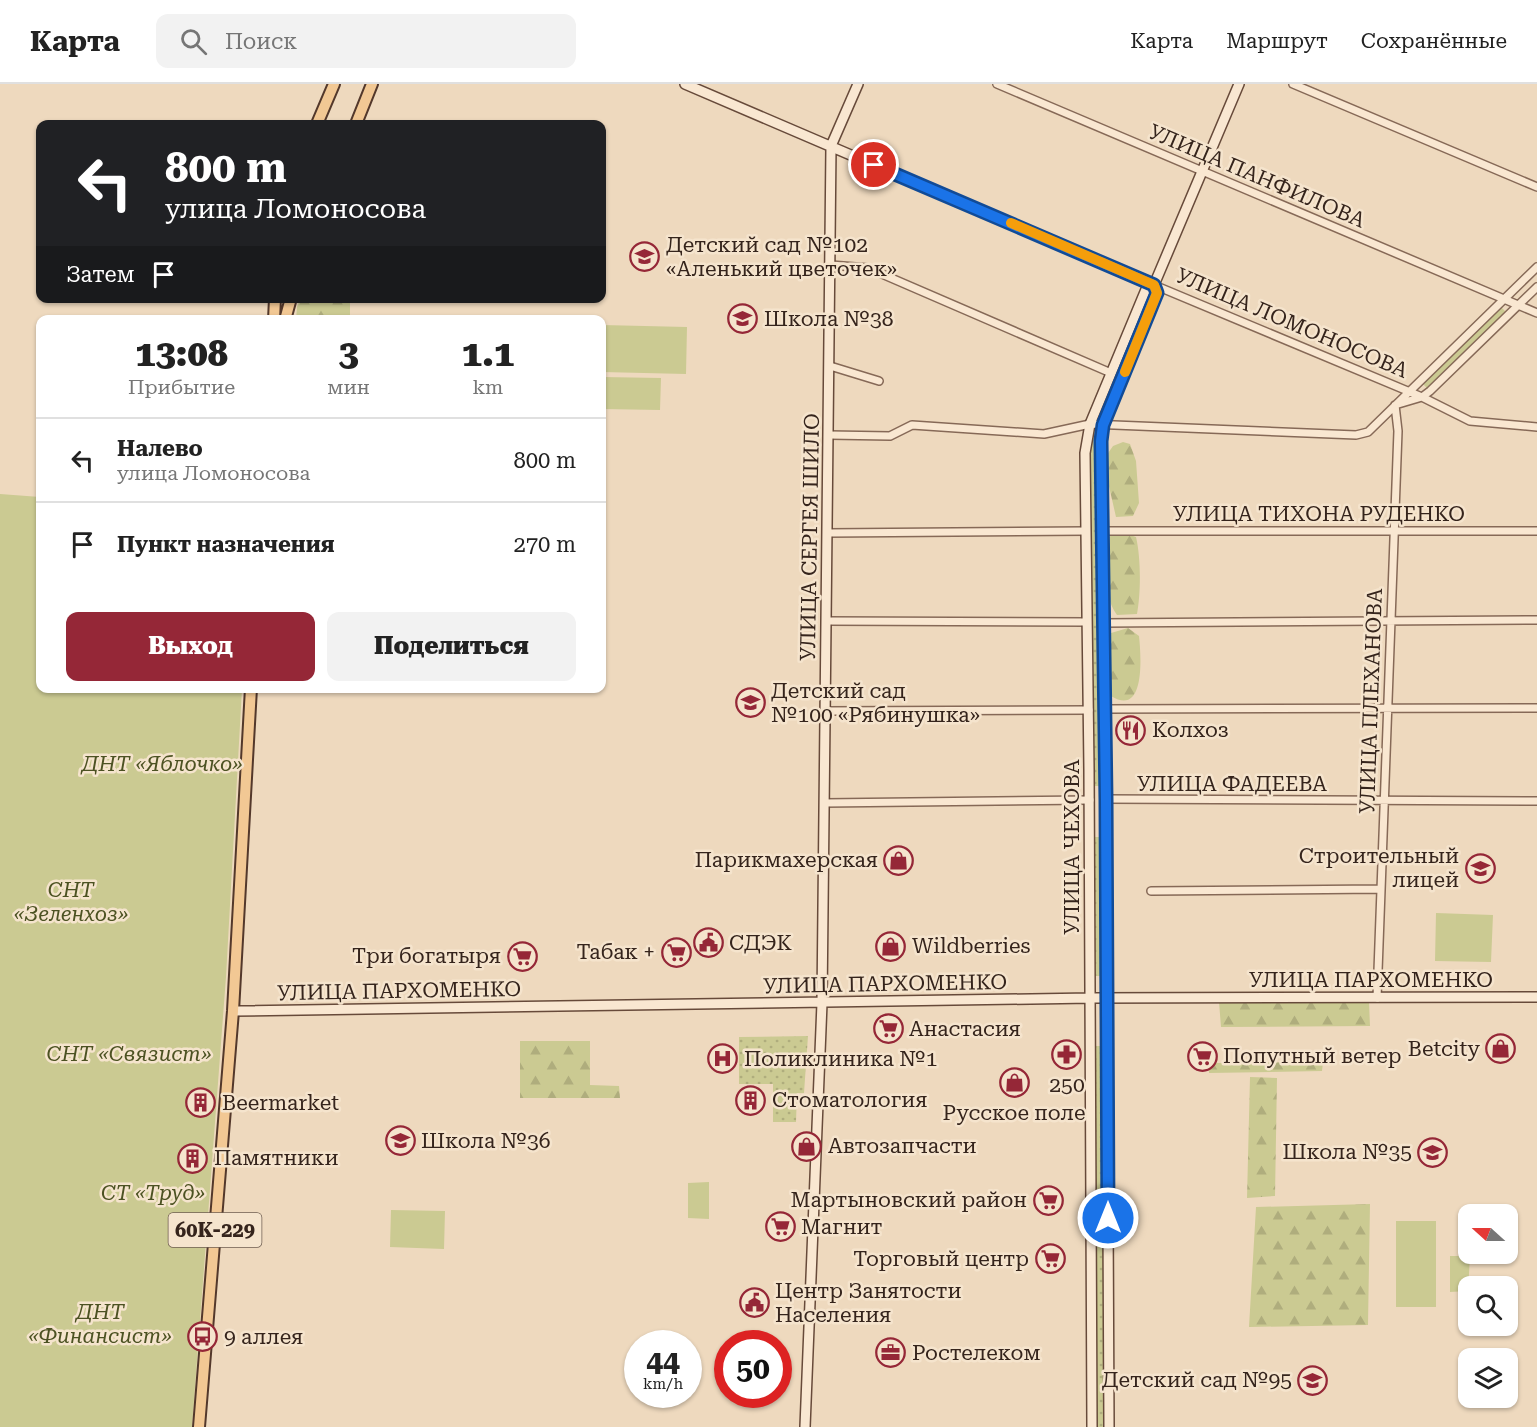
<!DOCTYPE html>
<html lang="ru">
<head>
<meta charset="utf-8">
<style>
	body { margin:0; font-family:"Roboto Serif",serif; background:#f2f2f2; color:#222; height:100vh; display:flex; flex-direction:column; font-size:22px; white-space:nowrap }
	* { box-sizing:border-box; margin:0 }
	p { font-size:20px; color:#767676 }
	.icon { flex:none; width:33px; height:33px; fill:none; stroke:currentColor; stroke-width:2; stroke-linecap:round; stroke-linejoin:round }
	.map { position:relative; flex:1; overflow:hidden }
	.side { position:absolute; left:36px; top:231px; width:570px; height:378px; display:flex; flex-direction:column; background:#fff; border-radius:12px; box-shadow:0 2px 4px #0004 }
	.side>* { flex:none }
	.top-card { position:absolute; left:36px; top:36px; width:570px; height:183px; border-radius:12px; box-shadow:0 2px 4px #0004; background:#202124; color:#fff; overflow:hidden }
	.needle { width:39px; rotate:291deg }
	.tools { position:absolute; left:1458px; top:1120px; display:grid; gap:12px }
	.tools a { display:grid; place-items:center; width:60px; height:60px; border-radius:12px; background:#fff; box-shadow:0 2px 4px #0004; font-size:30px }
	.speed { position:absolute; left:624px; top:1246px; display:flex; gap:12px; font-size:30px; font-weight:700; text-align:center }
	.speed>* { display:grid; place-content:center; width:78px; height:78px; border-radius:50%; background:#fff; box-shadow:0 2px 4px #0004; line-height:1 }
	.speed small { font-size:15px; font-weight:400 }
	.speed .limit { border:9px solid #d22; background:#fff; color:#111 }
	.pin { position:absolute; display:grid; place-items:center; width:51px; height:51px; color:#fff; margin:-26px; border:3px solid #fff; border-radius:50%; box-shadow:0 2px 6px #0007 }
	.me { position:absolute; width:66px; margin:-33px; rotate:0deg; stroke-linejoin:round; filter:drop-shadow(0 0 4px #0008) }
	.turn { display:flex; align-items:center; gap:21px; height:126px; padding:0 30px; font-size:27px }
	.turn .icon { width:78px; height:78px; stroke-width:2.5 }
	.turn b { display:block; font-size:42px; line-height:51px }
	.then { display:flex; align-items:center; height:57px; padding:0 30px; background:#0003; gap:12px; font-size:22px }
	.eta { display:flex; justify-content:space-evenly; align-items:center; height:102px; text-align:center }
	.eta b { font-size:36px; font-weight:800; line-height:42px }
	.action { display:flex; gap:12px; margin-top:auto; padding:12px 30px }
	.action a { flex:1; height:69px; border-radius:12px; background:#952737; color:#fff; font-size:24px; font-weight:800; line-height:69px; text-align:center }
	.action a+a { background:#f2f2f2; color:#222 }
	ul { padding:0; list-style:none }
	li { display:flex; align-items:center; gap:18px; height:84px; padding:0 30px; border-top:2px solid #e0e0e0 }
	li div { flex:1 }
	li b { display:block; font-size:22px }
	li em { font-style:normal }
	header { display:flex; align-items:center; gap:36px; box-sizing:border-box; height:84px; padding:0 30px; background:#fff; border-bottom:2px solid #e0e0e0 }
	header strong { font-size:28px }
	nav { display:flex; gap:33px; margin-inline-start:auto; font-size:21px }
	.search { width:420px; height:54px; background:#f2f2f2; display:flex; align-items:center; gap:15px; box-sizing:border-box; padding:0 21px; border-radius:12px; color:#767676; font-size:22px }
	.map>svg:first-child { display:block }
	.grass { fill:url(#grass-dots) }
	.forest { fill:url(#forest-firs) }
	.garden { fill:#cbca92 }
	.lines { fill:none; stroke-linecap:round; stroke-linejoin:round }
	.street-casing { stroke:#866957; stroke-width:10 }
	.secondary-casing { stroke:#674a3a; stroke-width:12 }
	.primary-casing { stroke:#53382b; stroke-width:14 }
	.street { stroke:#f9e7d1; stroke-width:7 }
	.secondary { stroke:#f9e7d1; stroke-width:9 }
	.primary { stroke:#f2c894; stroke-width:10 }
	.route-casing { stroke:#114b97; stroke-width:15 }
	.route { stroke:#1a73e8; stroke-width:10 }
	.slow { stroke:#f59e0b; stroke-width:10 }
	.labels { text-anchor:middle; stroke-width:5; stroke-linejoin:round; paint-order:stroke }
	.shield { fill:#f5e4cd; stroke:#6f5e51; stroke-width:1.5 }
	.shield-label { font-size:20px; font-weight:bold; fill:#35241c }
	.street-label { font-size:21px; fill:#35241c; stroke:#f5e4cd }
	.poi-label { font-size:21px; fill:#35241c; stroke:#f5e4cd; text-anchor:start }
	.park-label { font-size:21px; font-style:italic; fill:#4c5222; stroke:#f5e4cd }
</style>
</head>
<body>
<header>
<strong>Карта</strong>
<div class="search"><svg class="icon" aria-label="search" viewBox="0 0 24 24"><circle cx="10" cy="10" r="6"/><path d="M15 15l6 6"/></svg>Поиск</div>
<nav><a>Карта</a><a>Маршрут</a><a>Сохранённые</a></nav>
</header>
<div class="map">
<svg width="1537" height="1343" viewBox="0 0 1537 1343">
	<defs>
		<pattern id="grass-dots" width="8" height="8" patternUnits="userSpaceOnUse" patternTransform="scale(1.5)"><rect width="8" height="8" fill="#cbca92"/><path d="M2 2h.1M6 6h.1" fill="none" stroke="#afad7d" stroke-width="1.8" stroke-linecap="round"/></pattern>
		<pattern id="forest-firs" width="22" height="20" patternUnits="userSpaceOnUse" patternTransform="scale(1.5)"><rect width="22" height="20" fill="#cbca92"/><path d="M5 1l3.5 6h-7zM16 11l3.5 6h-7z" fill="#afad7d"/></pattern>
	</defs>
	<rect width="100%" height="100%" fill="#eed9be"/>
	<path class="grass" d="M1501,223L1506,228L1427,304L1422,299Z
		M1094,346L1097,347L1100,702H1093L1089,367Z
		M1094,753H1101V892H1094Z
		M808,952L804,1009H797L796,1038H773V1000H739V953Z
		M1094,962H1103L1105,1343H1096Z"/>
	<path class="forest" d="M300,215H350V235H296L297,223Z
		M1123,358L1130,360L1136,377L1139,419L1133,432L1116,433L1108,398L1106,372L1113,362Z
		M1118,447L1136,453C1141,474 1141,508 1137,530L1117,531C1101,509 1107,478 1109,453Z
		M1128,544L1139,552C1141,570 1146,634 1111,612L1109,581L1111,549Z
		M1369,917L1370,942L1221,943L1219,918Z
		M520,957H590V1001L619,1002L620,1014H520Z
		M1323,978L1322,987L1209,989V979Z
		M1250,993L1277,994L1275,1112L1247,1114Z
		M1370,1120L1368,1241L1249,1243L1256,1123Z"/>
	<path class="garden" d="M602,241L687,243L686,290L602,288Z
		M602,293L661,294L660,326L602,325Z
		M0,410L40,413V604L242,605L226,893L192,1343H0Z
		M1436,829L1493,831L1491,878L1435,877Z
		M709,1098V1135L688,1134V1099Z
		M391,1126L445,1127L444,1165L390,1163Z
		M1396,1137H1436V1223H1396Z
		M1450,1172H1470L1468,1207L1450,1208Z"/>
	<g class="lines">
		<defs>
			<path id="street" d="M997,0L1537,229
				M1293,0L1537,103
				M831,181L868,184L1111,289
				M1154,201L1422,313L1470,337L1537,343
				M830,282L879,297
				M829,351L890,352L912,341L1044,350L1090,340L1356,351L1368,348L1537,183
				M1102,447H1537
				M828,449L1086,447
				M827,537L1087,538
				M1103,539L1537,536
				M1105,625L1537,624
				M826,627L1089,626
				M1106,715L1537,717
				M825,719L1090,716
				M1151,807L1381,805
				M1377,914L1398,347L1395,321L1422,313L1430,307L1537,203"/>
			<path id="secondary" d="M685,0L1154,201
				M233,927L1091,914L1537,913
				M805,1343L822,919L831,62L858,0
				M1092,1343L1089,685L1085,369L1090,340L1147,203L1154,201
				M1109,1343L1106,715L1101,357L1103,341L1157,209L1154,201L1239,0"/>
			<path id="primary" d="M317,40L334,0
				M356,40L372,0
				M274,236L275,214
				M285,236L291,214
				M199,1343L233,927L251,604"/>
		</defs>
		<use href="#street" class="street-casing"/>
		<use href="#secondary" class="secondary-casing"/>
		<use href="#primary" class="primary-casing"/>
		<use href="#street" class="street"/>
		<use href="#secondary" class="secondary"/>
		<use href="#primary" class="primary"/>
	</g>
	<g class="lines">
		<defs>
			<path id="route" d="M874,81L1154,201L1157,209L1103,341L1101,357L1106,716L1108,1134"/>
		</defs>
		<use href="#route" class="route-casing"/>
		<use href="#route" class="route"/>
		<path class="slow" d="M1011,139L1154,201L1157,209L1125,288"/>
	</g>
	<defs>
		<symbol id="school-ring" viewBox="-11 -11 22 22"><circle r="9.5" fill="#f5e4cd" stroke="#952737" stroke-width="1.5"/><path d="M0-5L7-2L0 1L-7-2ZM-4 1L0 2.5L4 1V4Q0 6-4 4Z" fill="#952737"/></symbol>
		<symbol id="restaurant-ring" viewBox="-11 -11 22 22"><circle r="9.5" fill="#f5e4cd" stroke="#952737" stroke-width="1.5"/><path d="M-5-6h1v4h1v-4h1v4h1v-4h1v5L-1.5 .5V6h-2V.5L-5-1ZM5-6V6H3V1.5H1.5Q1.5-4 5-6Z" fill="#952737"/></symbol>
		<symbol id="shop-ring" viewBox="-11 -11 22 22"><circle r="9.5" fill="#f5e4cd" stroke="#952737" stroke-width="1.5"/><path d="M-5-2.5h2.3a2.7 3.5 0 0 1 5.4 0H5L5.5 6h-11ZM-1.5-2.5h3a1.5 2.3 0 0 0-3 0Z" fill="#952737"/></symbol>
		<symbol id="university-ring" viewBox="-11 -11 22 22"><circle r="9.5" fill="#f5e4cd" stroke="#952737" stroke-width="1.5"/><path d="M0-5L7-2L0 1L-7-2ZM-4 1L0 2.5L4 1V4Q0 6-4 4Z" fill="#952737"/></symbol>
		<symbol id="civic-ring" viewBox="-11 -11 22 22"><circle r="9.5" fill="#f5e4cd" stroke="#952737" stroke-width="1.5"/><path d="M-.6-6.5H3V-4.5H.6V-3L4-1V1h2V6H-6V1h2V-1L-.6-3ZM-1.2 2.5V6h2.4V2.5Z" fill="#952737"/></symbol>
		<symbol id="supermarket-ring" viewBox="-11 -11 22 22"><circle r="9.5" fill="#f5e4cd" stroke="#952737" stroke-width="1.5"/><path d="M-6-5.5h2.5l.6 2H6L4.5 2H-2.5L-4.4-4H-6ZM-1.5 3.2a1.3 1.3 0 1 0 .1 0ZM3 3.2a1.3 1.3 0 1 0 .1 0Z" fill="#952737"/></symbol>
		<symbol id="pharmacy-ring" viewBox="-11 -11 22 22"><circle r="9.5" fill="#f5e4cd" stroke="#952737" stroke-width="1.5"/><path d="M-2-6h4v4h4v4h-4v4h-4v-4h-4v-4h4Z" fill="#952737"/></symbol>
		<symbol id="hospital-ring" viewBox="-11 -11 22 22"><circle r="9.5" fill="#f5e4cd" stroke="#952737" stroke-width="1.5"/><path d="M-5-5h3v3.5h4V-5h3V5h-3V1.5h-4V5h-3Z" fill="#952737"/></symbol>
		<symbol id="building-ring" viewBox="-11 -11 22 22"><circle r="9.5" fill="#f5e4cd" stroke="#952737" stroke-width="1.5"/><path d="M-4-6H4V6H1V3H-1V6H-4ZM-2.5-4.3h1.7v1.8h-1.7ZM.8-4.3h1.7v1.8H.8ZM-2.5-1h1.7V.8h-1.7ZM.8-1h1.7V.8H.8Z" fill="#952737"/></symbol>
		<symbol id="bus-ring" viewBox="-11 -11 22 22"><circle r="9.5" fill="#f5e4cd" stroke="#952737" stroke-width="1.5"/><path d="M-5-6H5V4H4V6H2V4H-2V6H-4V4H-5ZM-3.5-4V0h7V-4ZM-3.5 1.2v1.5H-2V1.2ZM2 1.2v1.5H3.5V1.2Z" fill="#952737"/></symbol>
		<symbol id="office-ring" viewBox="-11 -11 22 22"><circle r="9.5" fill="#f5e4cd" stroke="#952737" stroke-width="1.5"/><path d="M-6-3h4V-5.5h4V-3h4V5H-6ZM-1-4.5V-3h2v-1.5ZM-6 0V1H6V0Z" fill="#952737"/></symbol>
	</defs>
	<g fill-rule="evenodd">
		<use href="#school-ring" x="628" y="156" width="33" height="33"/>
		<use href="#school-ring" x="726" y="218" width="33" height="33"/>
		<use href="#school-ring" x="734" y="602" width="33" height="33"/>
		<use href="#restaurant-ring" x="1114" y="630" width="33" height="33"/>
		<use href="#shop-ring" x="882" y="760" width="33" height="33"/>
		<use href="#university-ring" x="1464" y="768" width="33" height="33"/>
		<use href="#civic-ring" x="692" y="842" width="33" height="33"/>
		<use href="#shop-ring" x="874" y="846" width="33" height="33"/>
		<use href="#supermarket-ring" x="660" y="852" width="33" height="33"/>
		<use href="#supermarket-ring" x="506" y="856" width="33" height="33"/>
		<use href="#supermarket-ring" x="872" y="928" width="33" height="33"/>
		<use href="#shop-ring" x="1484" y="948" width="33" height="33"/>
		<use href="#pharmacy-ring" x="1050" y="954" width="33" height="33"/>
		<use href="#supermarket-ring" x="1186" y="956" width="33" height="33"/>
		<use href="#hospital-ring" x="706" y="958" width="33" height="33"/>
		<use href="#shop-ring" x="998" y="982" width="33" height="33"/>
		<use href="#building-ring" x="734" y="1000" width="33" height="33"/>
		<use href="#building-ring" x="184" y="1002" width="33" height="33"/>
		<use href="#school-ring" x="384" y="1040" width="33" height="33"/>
		<use href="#shop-ring" x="790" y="1046" width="33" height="33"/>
		<use href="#school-ring" x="1416" y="1052" width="33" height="33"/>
		<use href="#building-ring" x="176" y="1058" width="33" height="33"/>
		<use href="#supermarket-ring" x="1032" y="1100" width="33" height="33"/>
		<use href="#supermarket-ring" x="764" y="1126" width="33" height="33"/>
		<use href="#supermarket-ring" x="1034" y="1158" width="33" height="33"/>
		<use href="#civic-ring" x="738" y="1202" width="33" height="33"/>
		<use href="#bus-ring" x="186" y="1236" width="33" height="33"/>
		<use href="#office-ring" x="874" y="1252" width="33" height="33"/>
		<use href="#school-ring" x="1296" y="1280" width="33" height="33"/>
	</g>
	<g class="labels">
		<rect class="shield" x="168.5" y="1129" width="93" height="34" rx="4.5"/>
		<g class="shield-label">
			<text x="215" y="1153">60К-229</text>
		</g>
		<g class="street-label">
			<text transform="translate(1257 92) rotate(23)" y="7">УЛИЦА ПАНФИЛОВА</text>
			<text transform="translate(1292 239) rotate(23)" y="7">УЛИЦА ЛОМОНОСОВА</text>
			<text x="1319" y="437">УЛИЦА ТИХОНА РУДЕНКО</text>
			<text transform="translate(810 453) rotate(-89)" y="7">УЛИЦА СЕРГЕЯ ШИЛО</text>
			<text transform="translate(1371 617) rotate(-88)" y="7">УЛИЦА ПЛЕХАНОВА</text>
			<text x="1232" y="707">УЛИЦА ФАДЕЕВА</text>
			<text transform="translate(1072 763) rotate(-90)" y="7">УЛИЦА ЧЕХОВА</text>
			<text x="1371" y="903">УЛИЦА ПАРХОМЕНКО</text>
			<text transform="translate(885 900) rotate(-1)" y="7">УЛИЦА ПАРХОМЕНКО</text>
			<text transform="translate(399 907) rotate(-1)" y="7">УЛИЦА ПАРХОМЕНКО</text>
		</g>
		<g class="poi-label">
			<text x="666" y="168">Детский сад №102<tspan x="666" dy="24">«Аленький цветочек»</tspan></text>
			<text x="764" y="242">Школа №38</text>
			<text x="771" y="614">Детский сад<tspan x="771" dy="24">№100 «Рябинушка»</tspan></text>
			<text x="1152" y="653">Колхоз</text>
			<text x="1459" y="779" text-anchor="end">Строительный<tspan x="1459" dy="24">лицей</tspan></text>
			<text x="878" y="783" text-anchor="end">Парикмахерская</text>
			<text x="729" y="866">СДЭК</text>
			<text x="912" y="869">Wildberries</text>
			<text x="655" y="875" text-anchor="end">Табак +</text>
			<text x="501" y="879" text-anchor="end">Три богатыря</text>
			<text x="909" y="952">Анастасия</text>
			<text x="1480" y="972" text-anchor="end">Betcity</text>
			<text x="1223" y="979">Попутный ветер</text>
			<text x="744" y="982">Поликлиника №1</text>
			<text x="1067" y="1008" text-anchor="middle">250</text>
			<text x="772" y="1023">Стоматология</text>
			<text x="222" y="1026">Beermarket</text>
			<text x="1014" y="1036" text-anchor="middle">Русское поле</text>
			<text x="421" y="1064">Школа №36</text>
			<text x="828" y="1069">Автозапчасти</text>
			<text x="1412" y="1075" text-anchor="end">Школа №35</text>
			<text x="214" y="1081">Памятники</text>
			<text x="1027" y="1123" text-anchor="end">Мартыновский район</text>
			<text x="801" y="1150">Магнит</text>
			<text x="1029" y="1182" text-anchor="end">Торговый центр</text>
			<text x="775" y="1214">Центр Занятости<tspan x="775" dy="24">Населения</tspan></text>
			<text x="224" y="1260">9 аллея</text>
			<text x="912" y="1276">Ростелеком</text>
			<text x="1292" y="1303" text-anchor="end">Детский сад №95</text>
		</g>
		<g class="park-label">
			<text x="162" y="687">ДНТ «Яблочко»</text>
			<text x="71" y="813">СНТ<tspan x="71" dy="24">«Зеленхоз»</tspan></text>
			<text x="129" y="977">СНТ «Связист»</text>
			<text x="153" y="1116">СТ «Труд»</text>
			<text x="100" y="1235">ДНТ<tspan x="100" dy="24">«Финансист»</tspan></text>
		</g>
	</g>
</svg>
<div class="tools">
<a><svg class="needle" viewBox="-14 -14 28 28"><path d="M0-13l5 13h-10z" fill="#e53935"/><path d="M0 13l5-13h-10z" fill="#767676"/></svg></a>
<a><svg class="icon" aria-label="search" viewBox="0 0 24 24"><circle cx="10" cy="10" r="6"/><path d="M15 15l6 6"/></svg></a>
<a><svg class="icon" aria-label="layers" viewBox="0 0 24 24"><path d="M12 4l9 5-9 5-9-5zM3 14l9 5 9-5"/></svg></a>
</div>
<div class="speed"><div>44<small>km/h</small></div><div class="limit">50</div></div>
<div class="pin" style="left:874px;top:81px;background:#d93025"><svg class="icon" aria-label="arrive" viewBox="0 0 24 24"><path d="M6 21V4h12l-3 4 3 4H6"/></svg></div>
<svg class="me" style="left:1108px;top:1134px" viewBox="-20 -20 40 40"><circle r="17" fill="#1a73e8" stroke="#fff" stroke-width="3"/><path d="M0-11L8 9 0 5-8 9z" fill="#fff"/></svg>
<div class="top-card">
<div class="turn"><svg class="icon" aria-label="left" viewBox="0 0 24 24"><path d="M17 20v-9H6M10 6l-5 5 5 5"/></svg><div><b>800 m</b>улица Ломоносова</div></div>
<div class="then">Затем<svg class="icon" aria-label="arrive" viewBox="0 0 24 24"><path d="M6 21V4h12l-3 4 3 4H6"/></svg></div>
</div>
<section class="side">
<div class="eta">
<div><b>13:08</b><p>Прибытие</p></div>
<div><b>3</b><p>мин</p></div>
<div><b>1.1</b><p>km</p></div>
</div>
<ul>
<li><svg class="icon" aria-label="left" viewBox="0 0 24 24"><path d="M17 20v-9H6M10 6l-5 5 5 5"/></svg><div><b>Налево</b><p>улица Ломоносова</p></div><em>800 m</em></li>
<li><svg class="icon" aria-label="arrive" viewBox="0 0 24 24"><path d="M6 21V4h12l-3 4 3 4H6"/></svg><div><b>Пункт назначения</b></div><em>270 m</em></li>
</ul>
<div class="action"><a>Выход</a><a>Поделиться</a></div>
</section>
</div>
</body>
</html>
